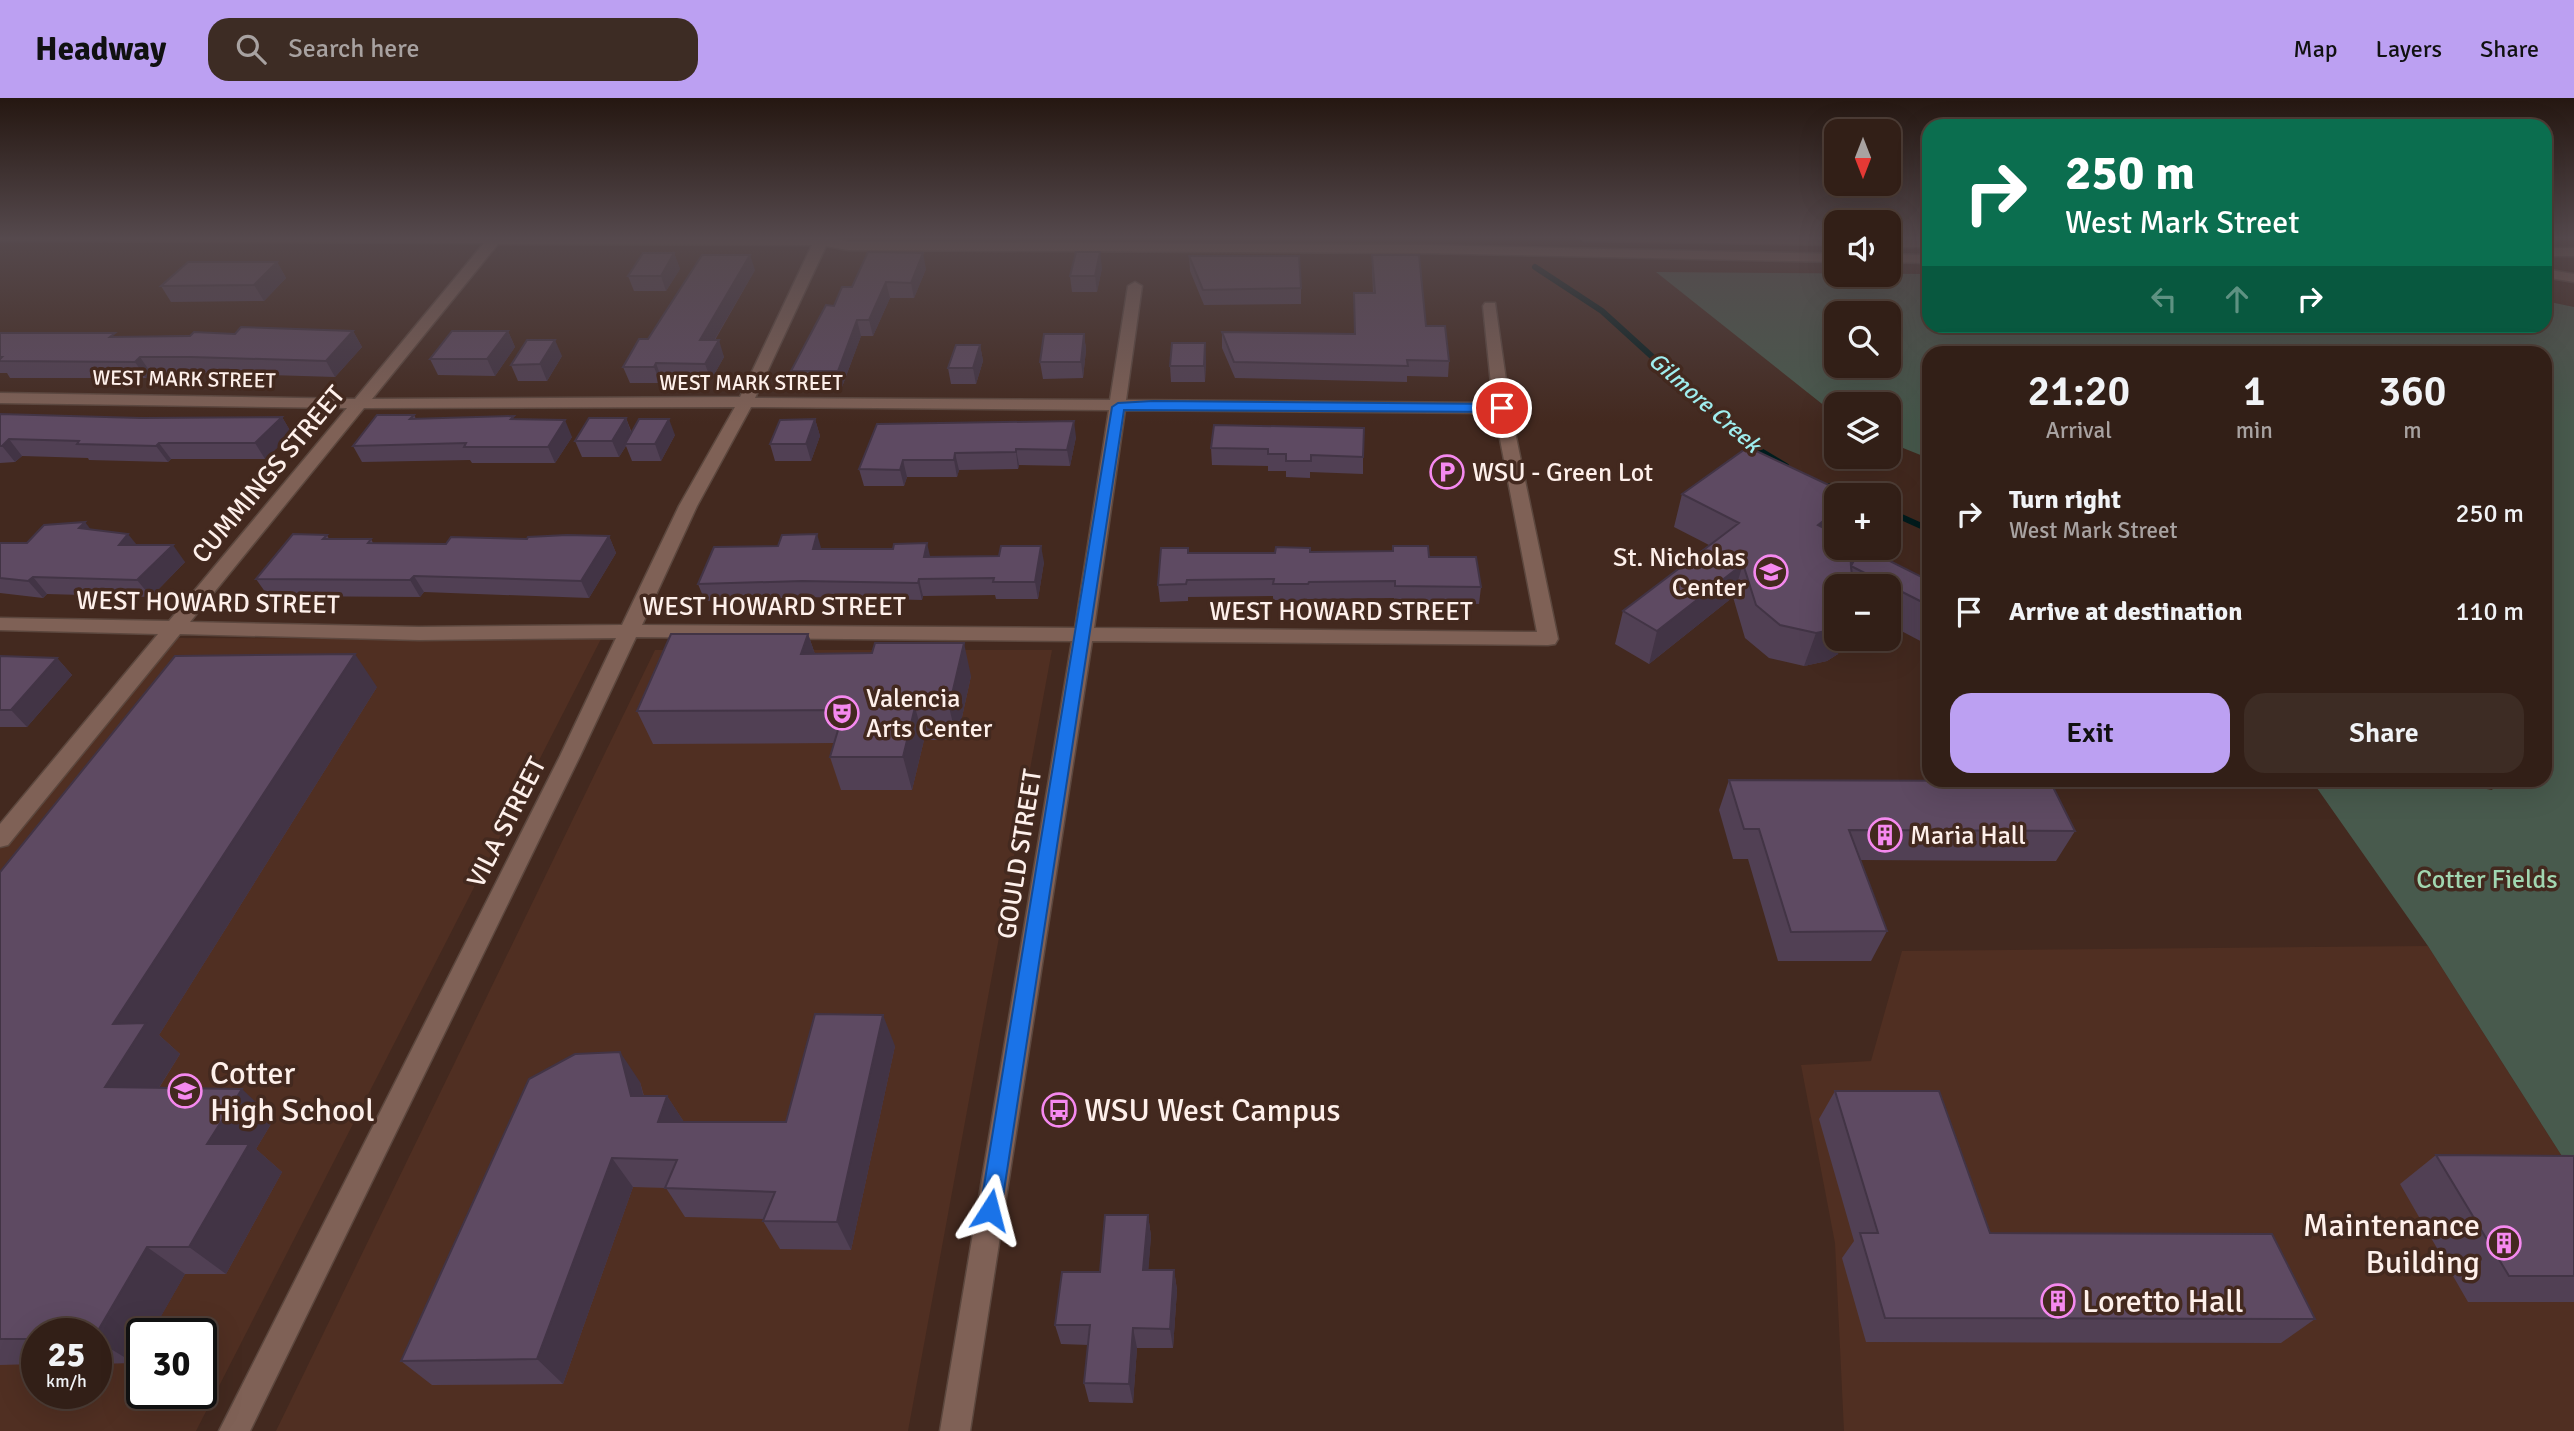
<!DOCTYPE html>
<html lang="en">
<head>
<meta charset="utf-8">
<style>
	body { margin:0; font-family:Signika,sans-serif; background:#3d2c24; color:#f1f3f6; height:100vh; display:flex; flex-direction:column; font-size:26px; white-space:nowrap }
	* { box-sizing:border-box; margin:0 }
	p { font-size:23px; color:#a8a2a1 }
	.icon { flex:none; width:38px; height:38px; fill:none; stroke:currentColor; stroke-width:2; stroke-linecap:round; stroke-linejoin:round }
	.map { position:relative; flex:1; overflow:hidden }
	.side { position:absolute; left:1922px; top:248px; width:630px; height:441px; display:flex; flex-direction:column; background:#321f17; border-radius:21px; box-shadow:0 7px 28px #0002,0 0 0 2px #4d3d36 }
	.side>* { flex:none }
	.banner { position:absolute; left:1922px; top:21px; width:630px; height:214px; border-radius:21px; box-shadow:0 7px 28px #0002,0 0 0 2px #4d3d36; background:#0b6e4f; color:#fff; overflow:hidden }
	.needle { width:46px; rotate:180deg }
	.buttons { position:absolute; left:1824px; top:21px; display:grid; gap:14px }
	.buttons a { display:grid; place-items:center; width:77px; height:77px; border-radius:14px; background:#321f17; box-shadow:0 7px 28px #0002,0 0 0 2px #4d3d36; font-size:35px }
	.speed { position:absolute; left:21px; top:1220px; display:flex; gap:14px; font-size:35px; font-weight:700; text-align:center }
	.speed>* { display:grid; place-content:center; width:91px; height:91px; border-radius:50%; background:#321f17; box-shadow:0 7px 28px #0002,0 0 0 2px #4d3d36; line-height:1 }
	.speed small { font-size:18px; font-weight:400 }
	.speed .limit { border:4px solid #111; border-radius:10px; background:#fff; color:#111 }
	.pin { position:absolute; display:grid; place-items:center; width:60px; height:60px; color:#fff; margin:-30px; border:4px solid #fff; border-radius:50%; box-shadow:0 2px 7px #0007 }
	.me { position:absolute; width:77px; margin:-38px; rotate:9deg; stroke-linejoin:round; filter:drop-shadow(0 0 5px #0008) }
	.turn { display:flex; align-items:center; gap:24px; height:147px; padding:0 28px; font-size:32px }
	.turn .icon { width:91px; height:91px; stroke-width:2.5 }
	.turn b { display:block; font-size:49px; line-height:60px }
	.lanes { display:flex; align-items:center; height:66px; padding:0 28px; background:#0003; justify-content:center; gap:35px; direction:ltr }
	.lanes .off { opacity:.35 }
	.eta { display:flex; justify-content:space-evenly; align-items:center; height:119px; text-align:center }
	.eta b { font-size:42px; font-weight:600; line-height:49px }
	.action { display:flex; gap:14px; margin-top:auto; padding:14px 28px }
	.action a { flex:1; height:80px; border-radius:21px; background:#bca0f2; color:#111; font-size:28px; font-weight:600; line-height:80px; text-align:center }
	.action a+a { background:#3d2c24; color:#f1f3f6 }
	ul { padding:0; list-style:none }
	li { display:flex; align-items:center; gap:21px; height:98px; padding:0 28px }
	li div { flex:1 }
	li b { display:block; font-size:26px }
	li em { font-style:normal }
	header { display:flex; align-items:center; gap:42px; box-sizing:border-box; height:98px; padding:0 35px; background:#bca0f2; color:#111 }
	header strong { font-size:33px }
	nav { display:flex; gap:38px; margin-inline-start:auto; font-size:24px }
	.search { width:490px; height:63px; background:#3d2c24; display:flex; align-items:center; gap:18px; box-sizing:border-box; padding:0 24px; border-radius:21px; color:#a8a2a1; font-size:26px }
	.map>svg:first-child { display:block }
	.built { fill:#502f22; fill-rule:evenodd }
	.green { fill:#485a4d; fill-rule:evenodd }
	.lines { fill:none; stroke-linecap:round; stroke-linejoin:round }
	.stream { stroke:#001c1d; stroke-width:6 }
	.minor-casing { stroke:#5c473e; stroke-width:3 }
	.minor { fill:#7f6156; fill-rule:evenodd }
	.wall { fill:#514054 }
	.shaded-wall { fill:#423445 }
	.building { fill:#5e4a62; stroke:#423445; stroke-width:2 }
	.route { fill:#1a73e8; stroke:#114b97; stroke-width:2 }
	.labels { text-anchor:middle; stroke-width:7; stroke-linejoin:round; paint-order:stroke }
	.far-street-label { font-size:21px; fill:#fef0eb; stroke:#43291f }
	.far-water-label { font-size:23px; font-style:italic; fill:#9fedee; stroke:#43291f }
	.poi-label { font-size:26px; fill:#fef0eb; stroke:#43291f; text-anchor:start }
	.street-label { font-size:26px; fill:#fef0eb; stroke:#43291f }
	.park-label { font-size:26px; fill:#a1d7b1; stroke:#43291f }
	.near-poi-label { font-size:32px; fill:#fef0eb; stroke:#43291f; text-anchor:start }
</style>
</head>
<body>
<header>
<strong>Headway</strong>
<div class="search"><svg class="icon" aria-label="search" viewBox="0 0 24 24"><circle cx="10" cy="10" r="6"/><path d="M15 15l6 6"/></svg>Search here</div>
<nav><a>Map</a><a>Layers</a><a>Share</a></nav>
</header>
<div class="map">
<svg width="2574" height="1333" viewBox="0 0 2574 1333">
	<rect width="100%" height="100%" fill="#43291f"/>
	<path class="built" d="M172,540L601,541L196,1333H0V751ZM37,1236H96V1295H37ZM142,1236H201V1295H142Z
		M655,552H1052L908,1333H276Z
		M2428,848L2574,1077V1333H1844L1835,1145L1801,967L1871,963L1902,853Z"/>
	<path class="green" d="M1656,174L1928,176V228H2544L2545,203L2574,209V1077L2428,848L2312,683H2443L2492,692L2498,683L2544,682V256H1928V360L1888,344V306H1836V317ZM1836,215H1888V268H1836Z"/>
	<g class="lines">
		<path class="stream" d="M1535,169L1602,213L1746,344L1786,368
			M1830,388L1851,397
			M1888,413L1928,431"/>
		<defs>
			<path id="minor" d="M0,139H830L848,144L1426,147L1836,156V164L1426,155L848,152L826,148L755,300L1110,302L1128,188L1135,184L1142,188L1126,302L1493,305L1483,208L1485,205H1495L1510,310L1558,541L1555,546L1548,547L1092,543L970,1333H940L1072,543L636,539L580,658L250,1333H219L560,658L616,540L419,542L180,536L8,747L0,749V726L158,536L0,532V520L169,523L347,310L0,305V295L355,301L484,145L0,143ZM498,146L812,147L740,299L372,301ZM735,309L679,408L622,527L419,529L190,524L364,310ZM751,309L1109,312L1075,530L642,527L697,408ZM1125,312L1495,315L1537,534L1094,530Z
				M1577,139H1836V147L1584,143Z
				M1888,141H1928V149H1888Z
				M2544,150H2574V158H2544Z
				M1888,156L1928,157V165L1888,164Z
				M2544,171L2574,176V184L2544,179Z"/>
		</defs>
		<use href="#minor" class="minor-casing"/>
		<use href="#minor" class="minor"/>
	</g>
	<path class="wall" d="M674,155L680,171L666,193H634L628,178Z
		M1372,157L1426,228L1449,263L1448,279L1407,278V284L1235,280L1222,250V234L1354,236V195H1373L1372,172Z
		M1189,158L1301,190V206L1204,207L1190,173Z
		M277,164L286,180L264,203L171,204L161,188Z
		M1102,170L1097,194H1072L1070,178Z
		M926,171L914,200H890L873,238H861L842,289H796L791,273L834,208L852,189Z
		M755,172L715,242L724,259L711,282H662L660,285H630L623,269L648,241Z
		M353,233L362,249L335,279L202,275H151L146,280H10L7,275H0V235L118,239Z
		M508,233L515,249L495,278L438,277L430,261Z
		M1084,236L1086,252L1083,280L1043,281L1040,264Z
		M980,247L983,263L976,286H951L948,270Z
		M562,258L547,283H518L511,267Z
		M1206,261L1205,284H1171L1170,268Z
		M0,316L141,320L282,319L292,336L265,361H171L168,364L89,362L88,360L22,358L15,364L0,365Z
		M414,317L416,321H515L572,339L555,365H472L470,362L362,364L353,348Z
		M626,320L632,335L675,337L661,363H632L626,348L619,359H582L575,343Z
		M815,321L820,338L811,363H775L770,346Z
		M877,326L1076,339L1070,368L1019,367L1018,371L959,372L957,379H907L904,388H864L859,371Z
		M1214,327L1363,359V376L1310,374V380L1286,379V373H1268V368L1212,367L1211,350Z
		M1682,396L1836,397V450L1851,468L1928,482V547L1888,526V488H1836L1838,556L1827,563L1804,568L1769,560L1745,540L1733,499L1649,566L1615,546L1623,513L1709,447L1674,429Z
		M91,432L185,464L151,499L47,496L43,500L0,495V445H27Z
		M327,437L329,441H371L373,445L446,446L609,438L616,455L589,500L424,494L420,499L268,498L256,481Z
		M1393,448L1481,489L1479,506L1394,504V500L1308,501V503L1273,502V498L1188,499V503L1160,504L1158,487L1188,450L1189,455L1310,454L1393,453Z
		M822,451L930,459L1044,464L1038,501H996L995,497L923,498L922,502L808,499L705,503L698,486Z
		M808,536L815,556L971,578L957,642H924L912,692H841L830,659L834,645L653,646L637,613Z
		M0,558L57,560L72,577L27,629H0Z
		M377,589L159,937L180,956L159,990L274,1021L256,1051L282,1074L226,1176H185L134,1265L96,1266V1236H37V1266L0,1267V774Z
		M1729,682L2075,733L2056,763L1860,762L1887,833L1871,863H1778L1748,761H1733L1719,712Z
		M895,948L851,1152L780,1151L763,1123L764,1121L685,1119L666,1090L633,1089L563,1286L432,1287L401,1263L640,984L644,998H667L684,1024H786Z
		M1835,993L1990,1135L2315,1221L2281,1245L1866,1244L1842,1160L1854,1143L1819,1021Z
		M2436,1057L2574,1058V1204H2468L2400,1086Z
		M1148,1117L1151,1138L1148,1172H1174L1177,1192L1173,1250H1137L1133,1305L1089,1304L1084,1285L1088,1247L1061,1246L1055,1227Z"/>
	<path class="shaded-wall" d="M1100,154L1102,170L1097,194L1095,178Z
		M674,155L680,171L666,193L661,178Z
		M923,155L926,171L914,200L911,185Z
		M750,157L755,172L705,258L700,242Z
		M277,164L286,180L264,203L254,187Z
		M886,184L890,200L873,238L869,222Z
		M857,222L861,238L842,289L838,273Z
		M353,233L362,249L335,279L326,263Z
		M508,233L515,249L495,278L487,261Z
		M1084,236L1086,252L1083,280L1081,264Z
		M555,242L562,258L547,283L540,266Z
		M719,242L724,259L711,282L705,266Z
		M1205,245L1206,261L1205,284L1204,268Z
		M980,247L983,263L976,286L973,270Z
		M140,259L151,275L146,280L135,264Z
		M656,265L662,282L660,285L654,269Z
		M282,319L292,336L265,361L255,345Z
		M626,320L632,337L625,346L626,348L619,359L612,343Z
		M669,321L675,337L661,363L655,346Z
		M815,321L820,338L811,363L806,346Z
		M565,322L572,339L555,365L548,349Z
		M1074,323L1076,339L1070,368L1067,352Z
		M9,341L22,358L15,364L2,348Z
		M159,345L171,361L168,364L156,348Z
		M1016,351L1019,367L1018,371L1016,354Z
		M955,355L959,372L957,379L954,362Z
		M903,362L907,379L904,388L900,372Z
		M1836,413V436L1818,427Z
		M85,424L98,441L79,430Z
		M128,436L141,452L119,447Z
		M817,436L822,453L813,451Z
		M609,438L616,455L589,500L581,483Z
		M927,445L931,462L924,459Z
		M173,447L185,464L151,499L137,482Z
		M1041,448L1044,464L1038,501L1035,484Z
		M1743,466L1733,499L1649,566L1657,533Z
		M414,478L424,494L420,499L410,482Z
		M33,479L47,496L43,500L28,483Z
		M919,481L923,498L922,502L918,485Z
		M1836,531V541H1845L1838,556L1827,563L1804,568L1816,535Z
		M808,536L819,568L801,556Z
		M964,545L971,578L957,642L949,609Z
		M355,556L377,589L159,937L180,956L141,1018L105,989L113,926Z
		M57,560L72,577L27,629L11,612Z
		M915,609L924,642L912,692L903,659Z
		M883,917L895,948L851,1152L837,1124Z
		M620,954L640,984L651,1028L631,998Z
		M242,991L274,1021L256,1051L282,1074L226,1176L189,1149L207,1046Z
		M667,998L686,1027L658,1024Z
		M612,1060L633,1089L563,1286L537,1261Z
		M1148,1117L1151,1138L1147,1192L1143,1172Z
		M147,1149L185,1176L151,1236H142V1252L134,1265L96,1242V1236Z
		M1174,1172L1177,1192L1173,1250L1170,1231Z
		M1133,1230L1137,1250L1133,1305L1129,1286Z"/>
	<path class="building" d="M868,154L923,155L911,185L886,184L869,222H857L838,273H791L826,207L834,208L842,189H852Z
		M1076,154H1100L1095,178H1070Z
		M643,155H674L661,178H628Z
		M702,157H750L700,242H719L705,266L656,265L654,269H623L639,241H648Z
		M1372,157H1419L1426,228H1445L1449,263L1407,262L1408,268L1234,264L1222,234L1355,236L1354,195H1375Z
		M1189,158H1299L1301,190L1203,192Z
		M188,164H277L254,187L161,188Z
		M241,229L353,233L326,263L191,259H140L135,264L0,263V261L2,259H0V235H115L110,239L190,238L194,234L235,236Z
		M452,233H508L487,261H430Z
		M1044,236H1084L1081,264H1040Z
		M527,242H555L540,266L511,267Z
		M1172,245H1205L1204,268H1170Z
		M956,247H980L973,270H948Z
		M0,316L141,320L282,319L255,345H159L156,348L77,346L79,343L9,341L2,348H0Z
		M377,317H414L410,321L514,318L511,321L565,322L548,349H464L466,345L353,348Z
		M589,320H626L612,343H575Z
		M639,321H669L655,346H625Z
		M815,321L806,346H770L780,322Z
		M1074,323L1067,352L1016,351V354L955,355L954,362H903L900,372L859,371L877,326Z
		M1214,327L1364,330L1363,359L1311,357V363H1286V356H1268V351L1211,350Z
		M1748,349L1850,397H1836V413L1818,427L1836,436V450H1850L1851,468L1861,450H1864L1928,482V507L1851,468L1853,488H1836V531L1816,535L1780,527L1756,507L1743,466L1657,533L1623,513L1739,425L1682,396Z
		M85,424L79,430L128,436L119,447H173L137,482L33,479L28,483L0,480V445H27L44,427Z
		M293,436L327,437L323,441H371L368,445L446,446L451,439L527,441L528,439L567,437L609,438L581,483L414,478L410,482L256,481Z
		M817,436L813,451H893L894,446L927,445L924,459L999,458L1001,448H1041L1035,484H993L994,480L919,481L918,485L802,483L698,486L714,449L778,448L782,437Z
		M1393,448H1428L1429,459H1476L1481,489L1395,488V483L1309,484L1308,486H1273L1274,481L1187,482L1186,486L1158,487L1161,450H1188V455H1275L1276,449L1310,450V454L1393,453Z
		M671,536H808L801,556L872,555L875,545H964L949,609H915L903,659H830L844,612L637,613Z
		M355,556L113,926L146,925L105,989L242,991L207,1046H249L189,1149H147L96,1236H37V1241H0V774L175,558Z
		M0,558L57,560L11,612H0Z
		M1729,682L2050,683L2075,733L1849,732L1887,833L1791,834L1759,731H1744Z
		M815,916L883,917L837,1124L763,1123L775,1094L665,1090L677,1062L612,1060L537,1261L401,1263L529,981L575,956L620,954L631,998H667L658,1024H786Z
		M1835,993H1939L1990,1135L2272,1136L2315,1221L1885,1220L1860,1135H1878Z
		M2436,1057L2574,1058V1178H2509Z
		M1105,1117H1148L1143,1172H1174L1170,1231L1133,1230L1129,1286L1084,1285L1090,1227H1055L1062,1174H1100Z"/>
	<linearGradient id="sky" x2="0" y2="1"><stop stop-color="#251711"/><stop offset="0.43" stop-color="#55494d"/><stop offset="1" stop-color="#55494d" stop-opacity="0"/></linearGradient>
	<rect width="2574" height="325" fill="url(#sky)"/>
	<path class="route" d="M1153,303L1502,306L1508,310L1502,314L1124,312L1001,1112L998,1119L990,1122L983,1119L980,1112L1112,309L1118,305Z"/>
	<defs>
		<symbol id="parking-ring" viewBox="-11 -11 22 22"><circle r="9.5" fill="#43291f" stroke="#f589ef" stroke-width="1.5"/><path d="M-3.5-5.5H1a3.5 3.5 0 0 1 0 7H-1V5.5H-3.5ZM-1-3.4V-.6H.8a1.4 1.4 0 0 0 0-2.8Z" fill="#f589ef"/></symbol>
		<symbol id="school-ring" viewBox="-11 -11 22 22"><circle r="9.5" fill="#43291f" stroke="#f589ef" stroke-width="1.5"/><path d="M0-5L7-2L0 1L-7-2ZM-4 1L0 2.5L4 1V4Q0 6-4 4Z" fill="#f589ef"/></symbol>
		<symbol id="theatre-ring" viewBox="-11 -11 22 22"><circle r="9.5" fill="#43291f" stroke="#f589ef" stroke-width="1.5"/><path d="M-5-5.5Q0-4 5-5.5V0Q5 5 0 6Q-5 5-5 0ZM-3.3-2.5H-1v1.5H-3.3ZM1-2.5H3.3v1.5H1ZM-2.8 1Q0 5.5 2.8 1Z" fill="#f589ef"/></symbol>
		<symbol id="building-ring" viewBox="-11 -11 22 22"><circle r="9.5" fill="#43291f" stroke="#f589ef" stroke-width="1.5"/><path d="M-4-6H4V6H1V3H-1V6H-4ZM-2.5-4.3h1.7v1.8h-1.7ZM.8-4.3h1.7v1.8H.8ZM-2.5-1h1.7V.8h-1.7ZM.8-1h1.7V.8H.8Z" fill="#f589ef"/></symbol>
		<symbol id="bus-ring" viewBox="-11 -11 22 22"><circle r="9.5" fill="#43291f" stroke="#f589ef" stroke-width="1.5"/><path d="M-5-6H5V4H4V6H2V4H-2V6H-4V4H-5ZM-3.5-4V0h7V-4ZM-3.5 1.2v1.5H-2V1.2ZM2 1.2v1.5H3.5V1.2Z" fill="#f589ef"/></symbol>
	</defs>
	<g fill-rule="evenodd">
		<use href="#parking-ring" x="1428" y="355" width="38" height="38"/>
		<use href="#school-ring" x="1752" y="455" width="38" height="38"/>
		<use href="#theatre-ring" x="823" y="596" width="38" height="38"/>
		<use href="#building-ring" x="1866" y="718" width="38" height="38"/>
		<use href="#school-ring" x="166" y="974" width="38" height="38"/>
		<use href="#bus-ring" x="1040" y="993" width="38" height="38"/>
		<use href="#building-ring" x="2485" y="1126" width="38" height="38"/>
		<use href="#building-ring" x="2039" y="1184" width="38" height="38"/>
	</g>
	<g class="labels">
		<g class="far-street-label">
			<text transform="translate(184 281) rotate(1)" y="7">WEST MARK STREET</text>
			<text x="751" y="292">WEST MARK STREET</text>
		</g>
		<g class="far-water-label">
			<text transform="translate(1705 304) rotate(41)" y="8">Gilmore Creek</text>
		</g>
		<g class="poi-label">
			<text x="1472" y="383">WSU - Green Lot</text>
			<text x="1746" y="468" text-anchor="end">St. Nicholas<tspan x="1746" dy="30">Center</tspan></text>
			<text x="866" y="609">Valencia<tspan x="866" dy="30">Arts Center</tspan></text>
			<text x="1910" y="746">Maria Hall</text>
		</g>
		<g class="street-label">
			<text transform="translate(268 376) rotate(-50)" y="9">CUMMINGS STREET</text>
			<text transform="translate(208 504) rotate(1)" y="9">WEST HOWARD STREET</text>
			<text x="774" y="517">WEST HOWARD STREET</text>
			<text x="1341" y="522">WEST HOWARD STREET</text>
			<text transform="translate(506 724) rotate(-63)" y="9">VILA STREET</text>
			<text transform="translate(1019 756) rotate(-81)" y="9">GOULD STREET</text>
		</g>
		<g class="park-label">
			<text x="2487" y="790">Cotter Fields</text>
		</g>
		<g class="near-poi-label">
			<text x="210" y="986">Cotter<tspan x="210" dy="37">High School</tspan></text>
			<text x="1084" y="1023">WSU West Campus</text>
			<text x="2480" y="1138" text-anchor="end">Maintenance<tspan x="2480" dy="37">Building</tspan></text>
			<text x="2082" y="1214">Loretto Hall</text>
		</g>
	</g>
</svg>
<div class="buttons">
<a><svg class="needle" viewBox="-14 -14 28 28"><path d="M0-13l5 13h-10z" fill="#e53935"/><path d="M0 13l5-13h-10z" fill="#a8a2a1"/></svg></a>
<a><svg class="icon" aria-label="sound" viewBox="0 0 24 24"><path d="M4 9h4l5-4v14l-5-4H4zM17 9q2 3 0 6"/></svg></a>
<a><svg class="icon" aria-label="search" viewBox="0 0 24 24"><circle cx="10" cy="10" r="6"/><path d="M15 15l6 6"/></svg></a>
<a><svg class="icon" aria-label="layers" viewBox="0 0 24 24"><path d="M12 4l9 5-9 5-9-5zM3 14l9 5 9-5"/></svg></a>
<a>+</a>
<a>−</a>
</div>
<div class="speed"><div>25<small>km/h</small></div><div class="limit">30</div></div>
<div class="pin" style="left:1502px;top:310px;background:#d93025"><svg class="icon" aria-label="arrive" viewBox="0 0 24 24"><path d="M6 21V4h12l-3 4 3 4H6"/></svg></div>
<svg class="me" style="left:990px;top:1112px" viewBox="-20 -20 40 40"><path d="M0-17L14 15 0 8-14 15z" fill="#1a73e8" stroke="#fff" stroke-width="4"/></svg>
<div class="banner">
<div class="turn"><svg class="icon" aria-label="right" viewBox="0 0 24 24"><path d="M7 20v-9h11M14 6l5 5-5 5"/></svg><div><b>250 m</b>West Mark Street</div></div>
<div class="lanes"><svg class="icon off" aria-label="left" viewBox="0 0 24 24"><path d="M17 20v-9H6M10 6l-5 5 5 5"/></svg><svg class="icon off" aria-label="ahead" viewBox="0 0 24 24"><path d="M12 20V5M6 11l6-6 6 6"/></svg><svg class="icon" aria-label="right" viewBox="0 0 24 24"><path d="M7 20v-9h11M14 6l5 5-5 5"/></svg></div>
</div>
<section class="side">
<div class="eta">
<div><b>21:20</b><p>Arrival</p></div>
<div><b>1</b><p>min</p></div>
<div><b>360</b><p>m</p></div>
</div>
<ul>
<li><svg class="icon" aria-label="right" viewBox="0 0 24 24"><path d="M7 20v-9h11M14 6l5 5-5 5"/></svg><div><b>Turn right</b><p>West Mark Street</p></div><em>250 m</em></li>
<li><svg class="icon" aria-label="arrive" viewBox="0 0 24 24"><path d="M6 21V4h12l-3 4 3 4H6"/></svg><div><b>Arrive at destination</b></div><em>110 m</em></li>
</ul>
<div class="action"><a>Exit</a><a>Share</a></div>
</section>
</div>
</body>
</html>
